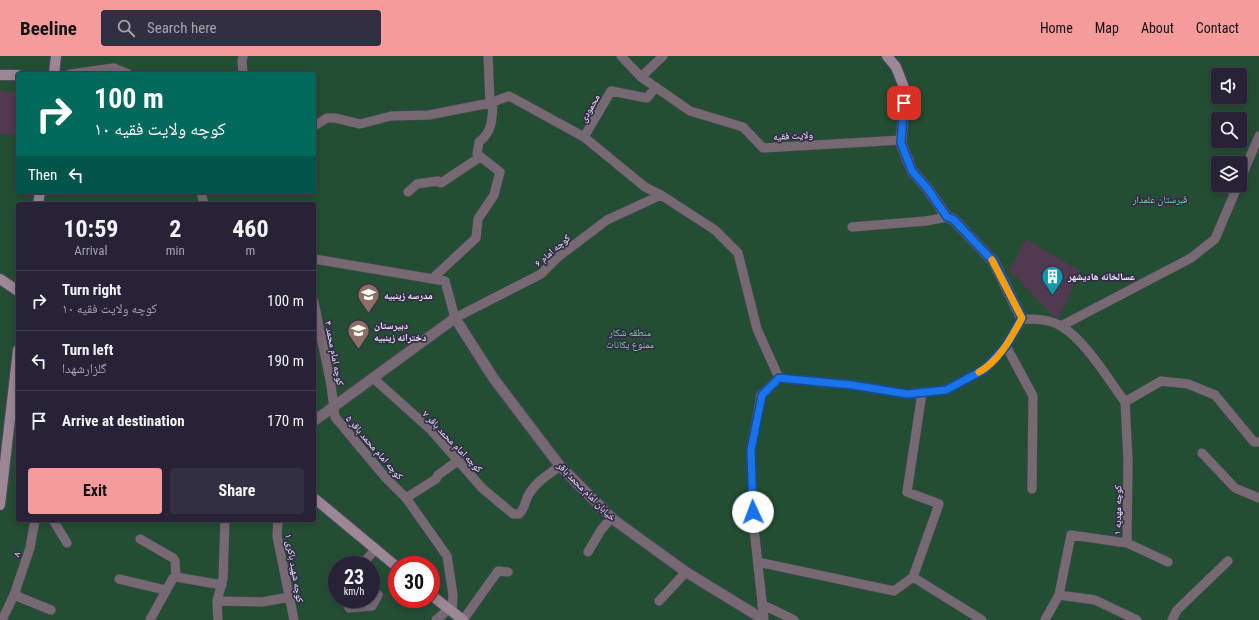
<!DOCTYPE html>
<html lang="en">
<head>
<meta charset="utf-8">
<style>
	body { margin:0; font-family:"Roboto Condensed","Noto Naskh Arabic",sans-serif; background:#332f42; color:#f1f3f6; height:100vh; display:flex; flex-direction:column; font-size:15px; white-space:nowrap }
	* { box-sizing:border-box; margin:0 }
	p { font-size:13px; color:#a4a4ad }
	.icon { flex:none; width:22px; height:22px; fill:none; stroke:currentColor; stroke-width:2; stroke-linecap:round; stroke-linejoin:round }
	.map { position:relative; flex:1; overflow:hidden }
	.drawer { position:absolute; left:16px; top:146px; width:300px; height:320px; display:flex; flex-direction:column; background:#272236; border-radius:4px; box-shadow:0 2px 10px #0003,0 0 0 1px #433f51 }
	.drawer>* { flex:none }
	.top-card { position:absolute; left:16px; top:16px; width:300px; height:122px; border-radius:4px; box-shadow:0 2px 10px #0003,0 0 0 1px #433f51; background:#00695c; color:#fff; overflow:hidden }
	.fabs { position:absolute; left:1211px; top:12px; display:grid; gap:8px }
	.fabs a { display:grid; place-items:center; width:36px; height:36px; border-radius:4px; background:#272236; box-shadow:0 2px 10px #0003,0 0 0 1px #433f51; font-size:20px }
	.speed { position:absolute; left:328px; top:500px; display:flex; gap:8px; font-size:20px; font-weight:700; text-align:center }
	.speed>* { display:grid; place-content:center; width:52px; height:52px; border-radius:50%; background:#272236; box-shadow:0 2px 10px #0003,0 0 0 1px #433f51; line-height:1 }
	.speed small { font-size:10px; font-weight:400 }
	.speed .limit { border:6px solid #d22; background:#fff; color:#111 }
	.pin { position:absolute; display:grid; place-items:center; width:34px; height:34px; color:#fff; margin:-17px; border-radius:8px; box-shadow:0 2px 6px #0006 }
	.me { position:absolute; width:44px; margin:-22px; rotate:358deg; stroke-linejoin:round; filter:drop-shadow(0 0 3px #0008) }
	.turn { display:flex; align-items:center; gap:14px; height:84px; padding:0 12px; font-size:18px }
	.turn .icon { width:52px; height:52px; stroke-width:2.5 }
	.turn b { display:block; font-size:28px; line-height:34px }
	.then { display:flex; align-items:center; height:38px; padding:0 12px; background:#0003; gap:8px; font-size:15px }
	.eta { display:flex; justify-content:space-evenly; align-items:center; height:68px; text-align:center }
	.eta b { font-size:24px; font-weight:700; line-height:28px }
	.cta { display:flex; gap:8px; margin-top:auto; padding:8px 12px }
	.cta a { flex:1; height:46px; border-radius:4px; background:#f59b9b; color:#111; font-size:16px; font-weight:700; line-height:46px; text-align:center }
	.cta a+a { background:#332f42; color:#f1f3f6 }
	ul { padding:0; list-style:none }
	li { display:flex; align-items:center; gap:12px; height:60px; padding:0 12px; border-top:1px solid #433f51 }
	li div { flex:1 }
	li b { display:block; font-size:15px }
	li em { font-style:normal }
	header { display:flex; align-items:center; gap:24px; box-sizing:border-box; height:56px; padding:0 20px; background:#f59b9b; color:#111 }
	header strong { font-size:19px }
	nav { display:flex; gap:22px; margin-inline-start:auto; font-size:14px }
	.search { width:280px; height:36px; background:#332f42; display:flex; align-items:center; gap:10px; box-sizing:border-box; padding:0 14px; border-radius:4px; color:#a4a4ad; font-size:15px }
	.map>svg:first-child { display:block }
	.green { fill:#244e33; fill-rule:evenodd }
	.building { fill:#51394f }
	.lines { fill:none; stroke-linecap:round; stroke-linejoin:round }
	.minor-casing { stroke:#4e4861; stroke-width:10 }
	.tertiary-casing { stroke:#4e4861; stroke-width:12 }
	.secondary-casing { stroke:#4e4861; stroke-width:12 }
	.minor { stroke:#766972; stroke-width:9 }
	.tertiary { stroke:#766972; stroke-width:10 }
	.secondary { stroke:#9c8795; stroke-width:10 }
	.route-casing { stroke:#114b97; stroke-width:10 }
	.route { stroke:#1a73e8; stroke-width:7 }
	.slow { stroke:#f59e0b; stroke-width:7 }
	.labels { text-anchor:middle; stroke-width:3.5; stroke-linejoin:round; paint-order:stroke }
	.street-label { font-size:10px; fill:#efecfe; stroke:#342d48 }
	.park-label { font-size:10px; fill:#78d898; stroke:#342d48 }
	.poi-label { font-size:10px; font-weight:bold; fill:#efecfe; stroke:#342d48; text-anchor:start }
</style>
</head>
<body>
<header>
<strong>Beeline</strong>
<div class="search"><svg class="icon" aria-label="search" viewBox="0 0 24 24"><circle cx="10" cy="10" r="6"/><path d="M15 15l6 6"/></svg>Search here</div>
<nav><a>Home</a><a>Map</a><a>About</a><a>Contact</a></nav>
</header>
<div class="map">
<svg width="1259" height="564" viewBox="0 0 1259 564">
	<rect width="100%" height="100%" fill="#342d48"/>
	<path class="green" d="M0,0H1259V564H0ZM18,18H314V136H18ZM1218,19H1240V41H1218ZM1218,63H1240V85H1218ZM1218,107H1240V129H1218ZM18,148H314V464H18ZM337,509H371V543H337ZM397,509H431V543H397Z"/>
	<path class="building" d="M0,34L18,37V80L0,78Z
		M1026,183L1080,215L1059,262L1054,261L1009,214Z"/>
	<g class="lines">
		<defs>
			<path id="minor" d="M243,0L242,5L243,18
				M488,0L490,47
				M621,0L641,21L690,55L743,71L763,92L902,84
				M70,18L114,12L128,18
				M641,21L663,0
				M314,70L327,62H335L360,68L391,60L429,59L490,47L509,40L584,81L645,131L661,139L715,174L738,197L757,273L779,322
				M584,81L611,35L647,42L656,31
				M1240,124L1259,80
				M201,136L204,148
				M408,136L417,128L438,125L441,127L480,101
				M852,171L926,165L947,161
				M314,203L445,225L455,262L541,218L558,201L607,164L661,139
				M433,222L476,182L478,163L494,139L500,116L477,98L479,86C493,75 492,63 493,46
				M314,246L331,329L335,361L385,421L406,442L447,500L453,539L452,555
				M1061,270L1191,202L1215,183L1238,129
				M1006,290L1033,340L1032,433
				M373,322L431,374L482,432L513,458H519C525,453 525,444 529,438C536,426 549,418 560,410
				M1202,397L1235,432L1259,442
				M406,442L436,423L438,419L459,404
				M53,464L67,487
				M278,464L277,480L294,564
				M140,483L173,502L175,505L176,521
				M1127,487L1168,506
				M588,496L601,474L612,461
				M758,506L894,535L913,521L982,564
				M361,509L375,494
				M913,521L939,448L907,436L922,337
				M119,523L165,534
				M14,539L30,492L35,464
				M1059,539L1095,544L1137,564
				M345,543L349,552L372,550L378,539L371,534
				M217,545L262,546L289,541
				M659,545L686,516
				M762,549L774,554L794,564
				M2,564L14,539L51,554
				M150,564L173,522L176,521L222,529
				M218,564L217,545L223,523L225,464
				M436,564L449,553
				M463,564L498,515L508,516
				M764,564L754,472L751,394L761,339L779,322L852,329L907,338L946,334L985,313L1006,290L1022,263C1035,263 1049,263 1061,270C1086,285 1108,323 1125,346L1161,325L1188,328L1215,339L1254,386H1259
				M1045,564L1059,539L1071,479L1127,487L1128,404L1125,346
				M1172,564L1177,554L1228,505"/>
			<path id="tertiary" d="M314,365L455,262L494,323L560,410L614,464L686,516L758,560L761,564"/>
			<path id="secondary" d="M887,0L896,11L905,34L901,87L912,115L927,132L947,161L953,163L994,206L1022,263
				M54,18L56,0
				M0,19H18
				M38,148L40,136
				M0,223L18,235
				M314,442L397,511
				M0,449L18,294
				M431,539L463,564"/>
		</defs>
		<use href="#minor" class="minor-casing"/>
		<use href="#tertiary" class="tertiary-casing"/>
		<use href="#secondary" class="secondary-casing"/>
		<use href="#minor" class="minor"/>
		<use href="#tertiary" class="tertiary"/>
		<use href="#secondary" class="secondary"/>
	</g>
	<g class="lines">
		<defs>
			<path id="route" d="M753,456L751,394L762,339L779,322L852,329L907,338L946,334L985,313L1006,290L1022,262L994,206L953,163L947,161L927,132L912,115L901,87L904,47"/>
		</defs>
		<use href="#route" class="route-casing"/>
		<use href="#route" class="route"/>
		<path class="slow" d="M979,316C999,305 1011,282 1022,262L992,204"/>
	</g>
	<defs>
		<symbol id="building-pin" viewBox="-11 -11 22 30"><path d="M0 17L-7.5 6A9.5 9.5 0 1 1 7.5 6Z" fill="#0f9aa8" stroke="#342d48"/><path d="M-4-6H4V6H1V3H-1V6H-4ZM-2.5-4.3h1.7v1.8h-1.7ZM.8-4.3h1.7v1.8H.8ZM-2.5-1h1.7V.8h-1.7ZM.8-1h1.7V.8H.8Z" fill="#fff"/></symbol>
		<symbol id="school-pin" viewBox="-11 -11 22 30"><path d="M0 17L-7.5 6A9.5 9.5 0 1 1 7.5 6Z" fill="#8d6e63" stroke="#342d48"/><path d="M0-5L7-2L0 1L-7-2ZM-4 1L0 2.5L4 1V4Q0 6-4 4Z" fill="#fff"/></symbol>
	</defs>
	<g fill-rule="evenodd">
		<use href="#building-pin" x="1040" y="208" width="25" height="34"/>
		<use href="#school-pin" x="356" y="226" width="25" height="34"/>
		<use href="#school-pin" x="346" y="262" width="25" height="34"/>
	</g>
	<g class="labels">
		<g class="street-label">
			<text transform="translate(589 52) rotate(-60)" y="4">محمودی</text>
			<text transform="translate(793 79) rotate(-3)" y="4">ولایت فقیه</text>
			<text transform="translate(552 194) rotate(-41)" y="4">کوچه امام ۶</text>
			<text transform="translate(335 297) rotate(79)" y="4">کوچه امام محمد ۴</text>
			<text transform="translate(453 385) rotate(46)" y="4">کوچه امام محمد باقر ۷</text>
			<text transform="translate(375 391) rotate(49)" y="4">کوچه امام محمد باقر ۵</text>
			<text transform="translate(587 435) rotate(45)" y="4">خیابان امام محمد باقر</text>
			<text transform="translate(1117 454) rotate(-89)" y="4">کوچه مهدیه ۱</text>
			<text transform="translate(16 498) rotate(-71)" y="4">۸</text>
			<text transform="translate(295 512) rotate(80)" y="4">کوچه شهید باکری ۱</text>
		</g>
		<g class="park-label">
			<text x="1160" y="147">قبرستان علمدار</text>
			<text x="630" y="280">منطقه شکار<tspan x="630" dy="12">ممنوع یکانات</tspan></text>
		</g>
		<g class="poi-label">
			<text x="1068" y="224">عسالخانه هادیشهر</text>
			<text x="384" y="243">مدرسه زینبیه</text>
			<text x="374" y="273">دبیرستان<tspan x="374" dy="12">دخترانه زینبیه</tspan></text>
		</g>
	</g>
</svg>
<div class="fabs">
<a><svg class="icon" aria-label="sound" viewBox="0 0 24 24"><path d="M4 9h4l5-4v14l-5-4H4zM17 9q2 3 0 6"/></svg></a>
<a><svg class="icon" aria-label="search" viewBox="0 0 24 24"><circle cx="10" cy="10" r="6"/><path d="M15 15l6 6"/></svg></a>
<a><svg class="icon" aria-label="layers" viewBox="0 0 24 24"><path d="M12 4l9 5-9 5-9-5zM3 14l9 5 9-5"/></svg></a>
</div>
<div class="speed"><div>23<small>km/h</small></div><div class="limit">30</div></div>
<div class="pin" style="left:904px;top:47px;background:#d93025"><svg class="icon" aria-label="arrive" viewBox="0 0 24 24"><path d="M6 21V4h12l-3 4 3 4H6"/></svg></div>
<svg class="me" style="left:753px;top:456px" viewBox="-20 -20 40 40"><circle r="19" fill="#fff"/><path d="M0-13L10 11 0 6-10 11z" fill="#1a73e8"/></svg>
<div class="top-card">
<div class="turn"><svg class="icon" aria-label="right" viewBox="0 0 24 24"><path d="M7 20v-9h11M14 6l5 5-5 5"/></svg><div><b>100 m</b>کوچه ولایت فقیه ۱۰</div></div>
<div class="then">Then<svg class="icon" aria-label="left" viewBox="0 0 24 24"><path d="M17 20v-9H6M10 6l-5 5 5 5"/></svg></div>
</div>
<section class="drawer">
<div class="eta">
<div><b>10:59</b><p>Arrival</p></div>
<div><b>2</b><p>min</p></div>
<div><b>460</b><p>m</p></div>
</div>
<ul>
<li><svg class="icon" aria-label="right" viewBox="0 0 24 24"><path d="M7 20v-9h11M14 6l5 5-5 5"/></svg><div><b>Turn right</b><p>کوچه ولایت فقیه ۱۰</p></div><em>100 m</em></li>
<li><svg class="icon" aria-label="left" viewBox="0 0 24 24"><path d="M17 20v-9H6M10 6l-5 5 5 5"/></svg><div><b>Turn left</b><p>گلزارشهدا</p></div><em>190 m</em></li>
<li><svg class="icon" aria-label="arrive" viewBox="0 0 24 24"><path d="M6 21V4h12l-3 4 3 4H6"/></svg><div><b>Arrive at destination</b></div><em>170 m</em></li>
</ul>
<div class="cta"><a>Exit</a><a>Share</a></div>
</section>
</div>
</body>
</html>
